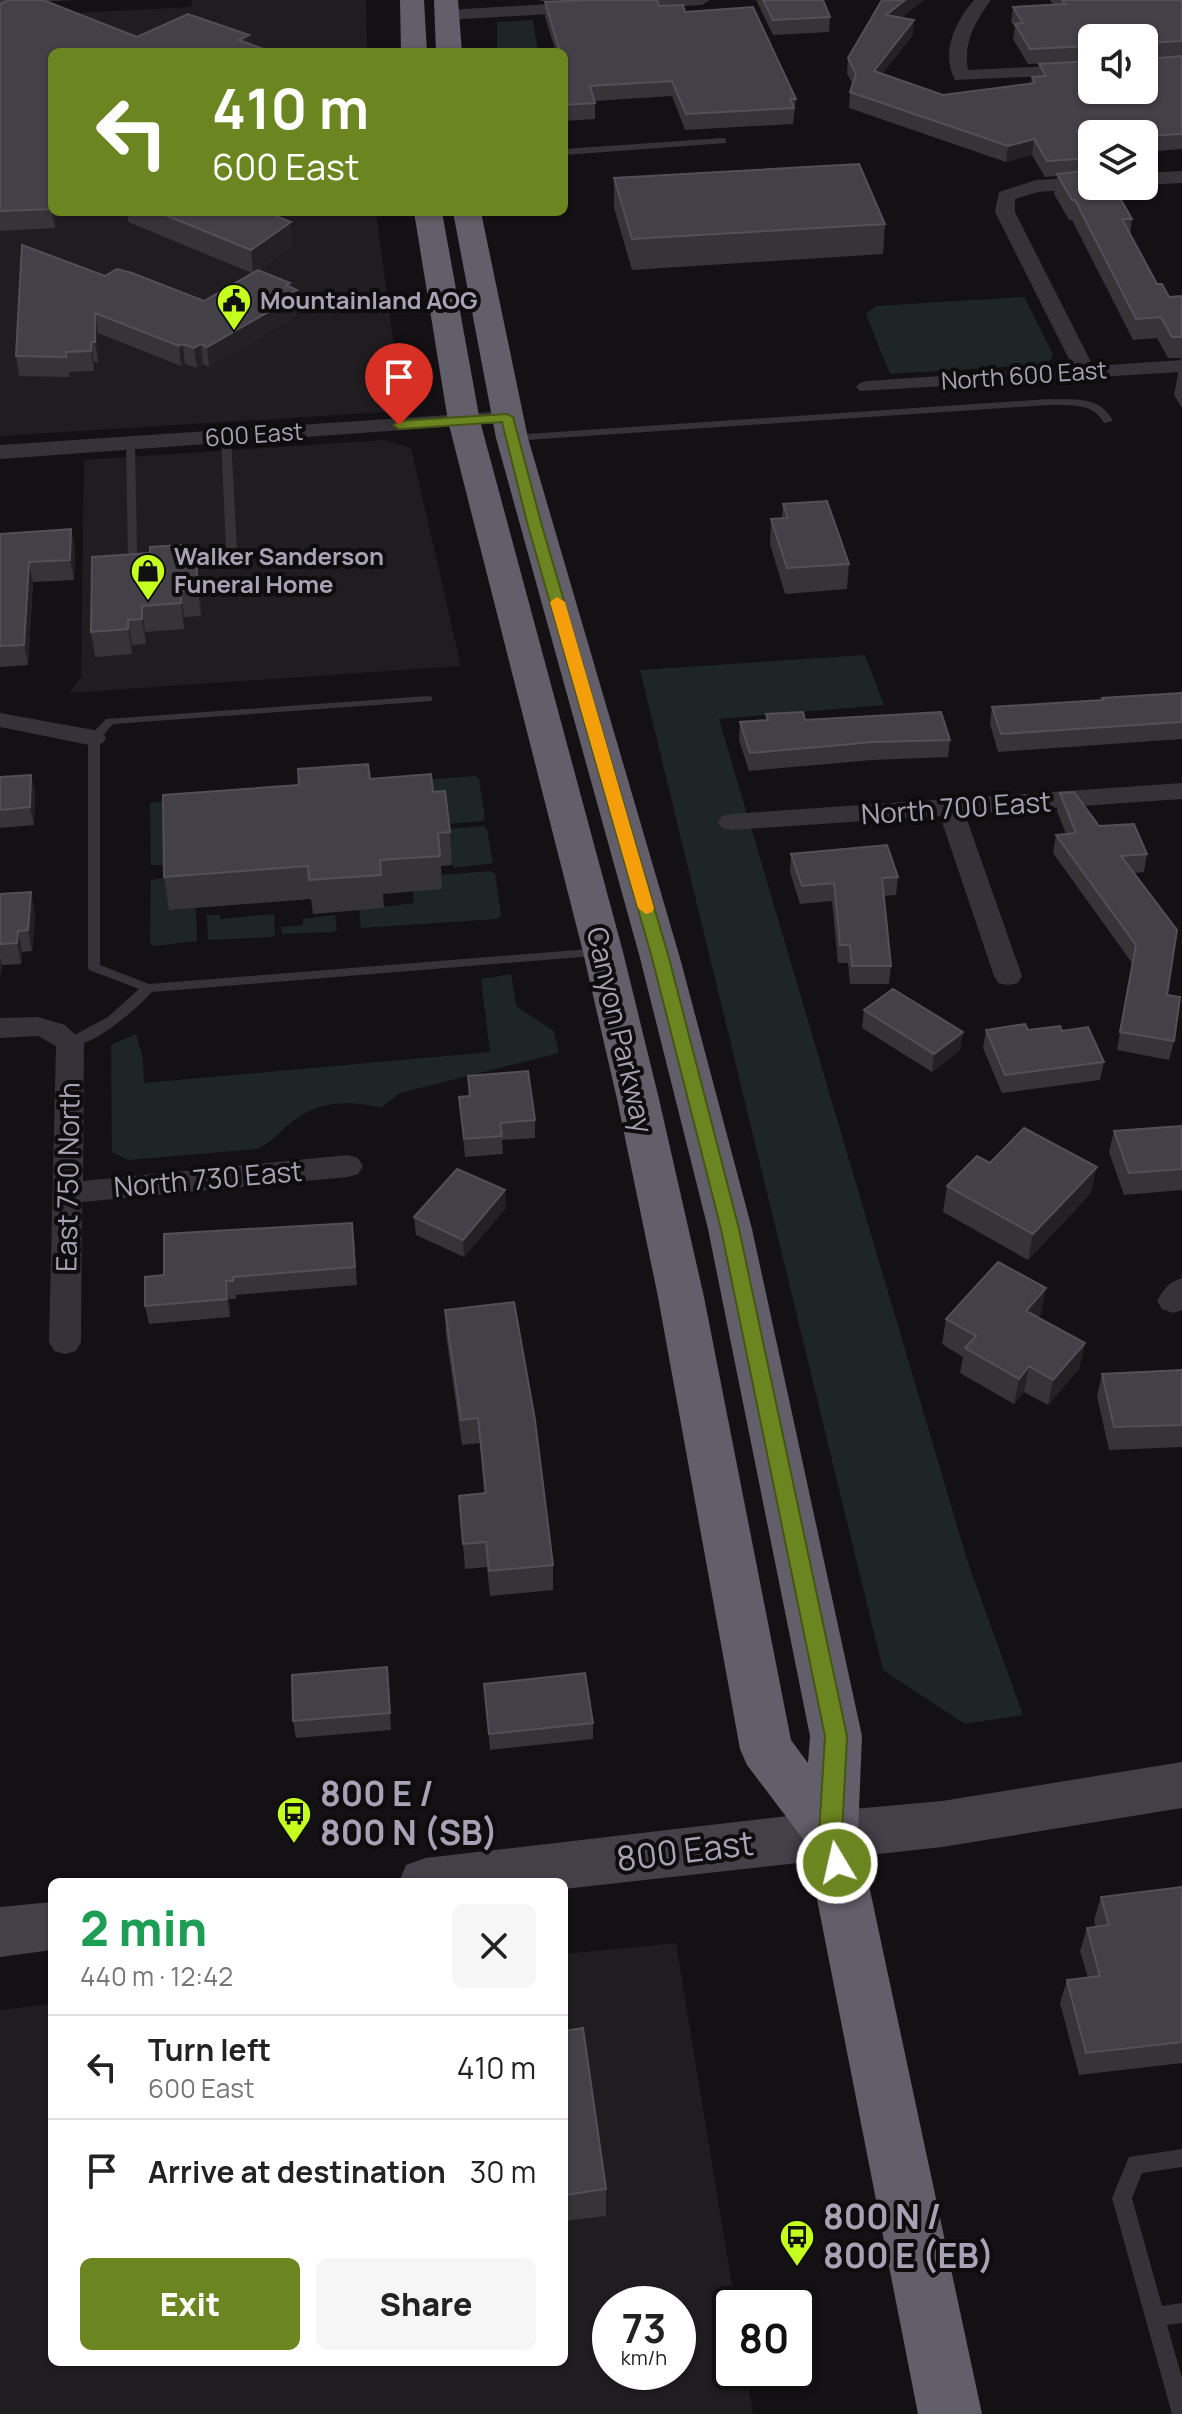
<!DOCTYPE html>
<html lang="en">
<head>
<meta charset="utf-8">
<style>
	body { margin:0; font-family:Manrope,sans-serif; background:#f6f6f6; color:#222; height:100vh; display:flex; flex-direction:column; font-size:30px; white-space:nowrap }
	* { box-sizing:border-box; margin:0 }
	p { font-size:26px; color:#767676 }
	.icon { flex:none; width:44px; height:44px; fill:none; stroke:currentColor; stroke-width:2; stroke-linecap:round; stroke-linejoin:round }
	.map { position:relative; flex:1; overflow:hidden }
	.panel { position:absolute; left:48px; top:1878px; width:520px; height:488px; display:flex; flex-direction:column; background:#fff; border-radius:12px; box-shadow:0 2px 6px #0004 }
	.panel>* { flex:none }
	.top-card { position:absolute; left:48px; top:48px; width:520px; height:168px; border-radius:12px; box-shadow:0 2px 6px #0004; background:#6b8520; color:#fff; overflow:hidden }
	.controls { position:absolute; left:1078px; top:24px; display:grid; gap:16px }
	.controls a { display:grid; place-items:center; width:80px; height:80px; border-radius:12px; background:#fff; box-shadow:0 2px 6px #0004; font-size:40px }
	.speed { position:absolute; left:592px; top:2286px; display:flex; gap:16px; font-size:40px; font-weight:700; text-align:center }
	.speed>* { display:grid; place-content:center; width:104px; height:104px; border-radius:50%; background:#fff; box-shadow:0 2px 6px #0004; line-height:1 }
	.speed small { font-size:20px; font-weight:400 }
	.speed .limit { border:4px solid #111; border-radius:12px; background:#fff; color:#111 }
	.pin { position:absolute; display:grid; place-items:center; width:68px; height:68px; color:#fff; margin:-82px -34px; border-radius:50% 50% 50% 0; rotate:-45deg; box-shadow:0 0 8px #0007 }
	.pin .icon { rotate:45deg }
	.me { position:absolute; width:88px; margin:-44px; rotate:351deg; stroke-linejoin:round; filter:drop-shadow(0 0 6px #0008) }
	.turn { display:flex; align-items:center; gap:28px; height:168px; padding:0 32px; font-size:36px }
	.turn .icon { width:104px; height:104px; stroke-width:2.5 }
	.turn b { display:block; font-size:56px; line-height:68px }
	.round { display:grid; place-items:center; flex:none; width:84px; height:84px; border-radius:12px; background:#f6f6f6 }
	.overview { display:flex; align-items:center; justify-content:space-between; height:136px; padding:0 32px }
	h1 { font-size:48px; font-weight:800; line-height:60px; color:#1e9e55 }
	.primary-button { display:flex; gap:16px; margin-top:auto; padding:16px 32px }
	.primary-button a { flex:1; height:92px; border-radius:12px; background:#6b8520; color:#fff; font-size:32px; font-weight:800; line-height:92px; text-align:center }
	.primary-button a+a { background:#f6f6f6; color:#222 }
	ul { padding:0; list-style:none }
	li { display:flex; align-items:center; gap:24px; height:104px; padding:0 32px; border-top:2px solid #e0e0e0 }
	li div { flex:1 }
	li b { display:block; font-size:30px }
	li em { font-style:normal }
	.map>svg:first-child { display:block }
	.built { fill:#1f1d20; fill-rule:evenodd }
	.green { fill:#1d2624 }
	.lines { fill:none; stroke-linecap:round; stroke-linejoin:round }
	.lane { fill:#353239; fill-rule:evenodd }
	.street { fill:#353239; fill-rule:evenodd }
	.secondary { fill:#434049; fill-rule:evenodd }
	.highway { fill:#625e6a; fill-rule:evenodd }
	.wall { fill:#363439; fill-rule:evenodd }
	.shaded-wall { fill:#232124 }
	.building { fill:#434047; stroke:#524f58; stroke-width:2 }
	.route { fill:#6b8520; stroke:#465615; stroke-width:2 }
	.slow { fill:#f59e0b }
	.labels { text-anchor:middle; stroke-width:8; stroke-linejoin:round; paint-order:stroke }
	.far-poi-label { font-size:24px; font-weight:bold; fill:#a7a2b5; stroke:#0e0d0e; text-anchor:start }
	.far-street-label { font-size:24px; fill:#a7a2b5; stroke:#0e0d0e }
	.street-label { font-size:28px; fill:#a7a2b5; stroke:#0e0d0e }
	.near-poi-label { font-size:34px; font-weight:bold; fill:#a7a2b5; stroke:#0e0d0e; text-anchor:start }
	.near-street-label { font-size:34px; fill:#a7a2b5; stroke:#0e0d0e }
</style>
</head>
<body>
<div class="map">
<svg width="1182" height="2414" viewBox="0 0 1182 2414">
	<rect width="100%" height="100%" fill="#131113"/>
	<path class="built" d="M192,0H366L367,52H52V212H376L402,406L385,412L0,436V17L191,7Z
		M385,440L411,448L461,666L69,693L81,677L84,460Z
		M676,1943L735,2304H730V2372H746L753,2414H0V2010L52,2004V2362H564V1954ZM610,2304H678V2372H610Z"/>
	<path class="green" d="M533,20L538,52H497V22Z
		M1024,297L1053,355L1049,362L1039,365L890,374L866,314L876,306Z
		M865,655L884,705L719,719L968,1563L1023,1715L965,1724L883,1670L640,670Z
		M475,776L479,778L485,819L483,821L434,825L350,785Z
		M194,797L169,865H151L150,803Z
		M483,826L487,829L493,863L453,868L448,829Z
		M490,871L495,873L501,916L497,919L361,928L359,910L414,903L413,891L441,875Z
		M169,877V910L196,908L197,941L155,946L150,944L151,880Z
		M274,914L275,935L271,937L208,940L207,915H220V919Z
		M335,915L337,929L333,932L282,934L281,927L303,925V919Z
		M511,974L516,1006L554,1031L559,1053L400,1093L381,1108C347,1099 313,1102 287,1126C276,1136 270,1143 257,1149L128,1160L112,1152L111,1045L136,1034L143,1058L144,1083L490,1052L481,979Z"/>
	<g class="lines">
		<path class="lane" d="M723,138L726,139V143L564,155V149Z
			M1049,399C1074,400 1100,395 1113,421L1104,423C1093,402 1071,406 1049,405L512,441L507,438L512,435Z
			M226,434L231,437L237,550L229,554L136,559L128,556L126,441L135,443L137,553L226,548L221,437Z
			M428,696L432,697V701L113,724L100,739V965L149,984L602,948L608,952L606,955L152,992C135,1010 91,1050 65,1046L63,1043L65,1040L108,1017L139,989L89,970L88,967V738L106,719Z
			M1182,2149V2167L1142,2173L1132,2198L1162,2306L1182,2303V2323L1167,2325L1182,2378V2414H1172L1112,2198L1129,2157Z"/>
		<path class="street" d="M616,0H710L702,5L447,20L439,15L447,10Z
			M974,0H991C975,22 963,42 968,70L1092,64V74L955,80C940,52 956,21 974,0Z
			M1182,171V183L1144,185V173Z
			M1092,177V186L1099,187L1038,192L1015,199V212L1093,366L1182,360V372L860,391L856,387L860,383L867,381L1073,367L995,212L999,192L1036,180Z
			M507,411L515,412L518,417L515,422L0,459V445Z
			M0,713L94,730L103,733L106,738L103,743L94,746L0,727Z
			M1182,783V799L965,814L1022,976L1018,983L1008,985L998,983L994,976L940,816L731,830L722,828L718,822L722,816L731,814Z
			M38,1017L65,1025L84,1043L83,1181L348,1155L358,1158L363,1166L358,1174L348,1177L82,1202L81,1342L76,1351L65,1354L54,1351L49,1342L56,1046L38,1036L0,1038V1018Z
			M1182,1278V1310L1173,1313L1162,1309L1157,1301C1164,1289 1169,1282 1182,1278Z"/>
		<path class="secondary" d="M1182,1762V1808L942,1847L564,1889V1882H399L406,1865L425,1858L831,1811L942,1801Z
			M52,1902V1950L0,1957V1907Z"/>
		<path class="highway" d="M400,0H424L427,52H401Z
			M434,0H458L462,52H436Z
			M414,212H442L480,421L623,952L659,1099L704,1297L791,1740L808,1763L810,1736L708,1229L640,958L496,438L453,212H481L528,438L680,958L752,1229L862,1736L858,1834L982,2414H918L806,1843L747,1765L740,1749L658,1297L617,1099L583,952L448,421Z"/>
	</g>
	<path class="wall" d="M0,0H82L46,1L137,37L249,35V44L52,52V212H56L55,228L0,231Z
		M540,0H577L541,1Z
		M756,0H823L830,17L829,32L773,35Z
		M882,0H924L901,18L913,35L882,74L943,95L1031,83L1032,77L1038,76L1039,64L1087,61L1028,64L1013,39L1015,27L1011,22L1013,7L1053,4L1050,0H1182V149L1144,152V134H1092L1091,155V170L1132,219L1130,234L1157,284L1169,297L1182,296V408L1174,395L1181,358H1168L1157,338L1133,340L1072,220H1069L1054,194L1057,176L1045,177L1032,155L1006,162L849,108L850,92L853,85L847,73L848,58ZM1092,38L1144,90H1092Z
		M545,2L659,6L685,12L796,99L793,124L685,130L672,96L595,101V119L564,121V52H556L545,17Z
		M614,178L885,224L883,254L632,270L614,208Z
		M127,212H266L293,246L258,270L291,287L299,309L295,311L296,316L209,367L203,364L197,368L185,364L181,366L98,333V362H94V371L69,372V377L19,376L16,356L105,276L204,301L252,273L128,222Z
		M783,504L849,564L847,589L785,594L770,544L771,519L782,518Z
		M71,529L75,549L74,580L33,582L28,665L0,667V534Z
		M181,545L183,559L200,584L201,616L184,617V629L145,632L146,644L132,645V654L95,657L91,632L150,553Z
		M1182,693V739L998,752L990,724L992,707L1102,700V698Z
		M766,714L950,740L948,757L872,760L749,771L739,740L740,722L766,720Z
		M31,775L35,793L34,825L0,828V777Z
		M370,779L433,792L450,832L452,865L441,866L442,889L383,894L384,908L313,914L311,899L169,910L164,877Z
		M1060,793L1099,826L1147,854L1144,872L1134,873L1167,995L1174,1041L1169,1060L1117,1050L1132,963L1053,853L1056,835L1066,834L1057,811Z
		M791,854L898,877L896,895L883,896L891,966L889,984H850L848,963H838L832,901L800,904L790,872Z
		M0,894L35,913L32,951L22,952L21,964L2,965L0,976Z
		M864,1010L963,1032L960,1050L932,1072L862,1028Z
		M986,1030L1062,1031L1104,1062L1100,1080L1002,1093L983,1048Z
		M468,1076L535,1120V1138L502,1140L503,1154L465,1157L459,1097H469Z
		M1182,1126V1190L1124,1195L1109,1152L1114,1131Z
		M947,1186L1091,1193L1028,1260L943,1212Z
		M506,1208L464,1257L416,1235L414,1217Z
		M354,1240L357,1285L236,1295V1299H229L230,1317L149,1324L145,1306L164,1275Z
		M445,1310L553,1565V1590L490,1596L487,1567L465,1569L459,1496L484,1493L480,1443L462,1445L446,1335Z
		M1041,1314L1038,1317L1085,1343L1079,1369L1048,1405L1024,1392L1014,1404L960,1373L963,1357L942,1344L946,1319Z
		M1182,1370V1447L1109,1450L1097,1396L1102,1374Z
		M389,1684L391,1730L296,1738L293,1721Z
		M484,1684L593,1723V1739L490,1750Z
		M1182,1887V2063L1079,2075L1060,2003L1067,1980L1088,1978L1080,1951L1087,1928L1096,1927L1094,1920L1101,1897Z
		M564,2031L606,2189V2216L564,2221Z"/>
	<path class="shaded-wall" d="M905,0H924L885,30L886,15Z
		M914,20L913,35L872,87L874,71Z
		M249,35L250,52L239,40Z
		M1034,139L1032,155L1006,162L1008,146Z
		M52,212H56L55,228Z
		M291,222L293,246L253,274L251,250Z
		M290,283L291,293L297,290L299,309L295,311L296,316L209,367L207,347Z
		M95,313L98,333V362L95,342Z
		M91,342L94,362V371L91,351Z
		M183,344L185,364L181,366L179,346Z
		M201,344L203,364L197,368L194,348Z
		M71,529L75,549L74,580L70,560Z
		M196,558L200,584L201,616L198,590Z
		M29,562L33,582L28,665L24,645Z
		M181,591L184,617V629L181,603Z
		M142,606L145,632L146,644L142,619Z
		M128,620L132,645V654L128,629Z
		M31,775L35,793L34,825L30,807Z
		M31,892L35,913L32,951L28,930Z
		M18,931L22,952L21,964L17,943Z
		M0,957L2,965L1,976L0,972Z
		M963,1032L960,1050L932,1072L934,1054Z
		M1097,1167L1091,1193L1028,1260L1033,1234Z
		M505,1190L506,1208L464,1257L463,1240Z
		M226,1281L229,1299L230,1317L227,1299Z
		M1046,1288L1041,1314L1021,1336L1026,1311Z
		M1085,1343L1079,1369L1048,1405L1053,1380Z
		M1029,1366L1024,1392L1014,1404L1019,1379Z
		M387,1667L389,1684L391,1730L390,1713Z"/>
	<path class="building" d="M9,0H43L137,37L188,14L249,35L239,40L266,50L262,52H52V209L0,211V4Z
		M585,0H657L659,6L683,5L685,12L753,7L796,99H790L794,108L686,114L672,81L590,86L595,103L564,105V75H567L564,64V52H560L545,2Z
		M763,0H823L830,17L773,20Z
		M882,0H905L886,15L914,20L874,71L943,95L1035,83L1032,77L1046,76L1039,64L1092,61V90H1144V48L1147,59L1182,56V134L1144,136V134H1092V139H1089L1078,133L1092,156V158L1047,161L1034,139L1008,146L850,92L856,74L848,58Z
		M1062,0H1182V41L1146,43L1144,45V38H1092V46L1030,49L1015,24L1023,23L1013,7L1065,4Z
		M859,164L885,224L632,239L614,178Z
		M1092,170V186H1113L1132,219H1122L1157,284H1162L1169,297L1182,296V337H1172L1161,317L1136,319L1075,200H1072L1057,174Z
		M158,212H266L291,222L251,250Z
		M22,245L105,276L117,269L132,273L204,301L258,270L290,283L286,285L297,290L288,295L294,297L207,347L201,344L194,348L183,344L179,346L95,313V342H91V351L66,352V357L16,356Z
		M827,501L849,564L787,568L771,519L788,518L783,504Z
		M71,529L70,560L29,562L24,645L0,646V534Z
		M181,545V559L196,558L198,590L181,591V603L142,606V619L128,620V629L91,632L92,557L150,553V547Z
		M1182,693V722L1001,734L992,707L1103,700L1102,698Z
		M803,712L805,720L941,712L950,740L873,742L750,753L740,722L768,720L766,714Z
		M368,764L370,779L431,774L433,792L445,791L450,832L438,833L440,856L380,860L381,875L309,880L308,866L164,877L163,795L299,785L298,769Z
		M31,775L30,807L0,810V777Z
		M1074,792L1099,826L1134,824L1147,854L1121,856L1177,930L1167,995L1180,997L1174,1041L1120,1032L1136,945L1056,835L1076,833L1060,793Z
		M887,845L898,877L882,878L891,966H852L850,945H840L834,883L802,886L791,854Z
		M31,892L28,930L18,931L17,943L0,944V894Z
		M893,989L963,1032L934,1054L864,1010Z
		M1025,1024L1028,1030L1060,1026L1062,1031L1088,1027L1104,1062L1005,1075L986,1030Z
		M528,1071L535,1120L500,1123L502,1136L464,1139L459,1097L470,1096L468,1076Z
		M1182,1126V1169L1129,1173L1114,1131Z
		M1024,1128L1097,1167L1033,1234L947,1186L977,1156L990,1163Z
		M457,1169L505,1190L463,1240L414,1217Z
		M352,1223L355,1267L233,1277V1281H226L227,1299L145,1306V1277L164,1275V1234Z
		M998,1262L1046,1288L1026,1311L1085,1343L1053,1380L1029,1366L1019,1379L965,1348L976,1336L946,1319Z
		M514,1302L535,1420L553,1565L489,1571L486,1542L463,1544L459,1496L486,1493L478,1418L461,1420L445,1310Z
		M1182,1370V1425L1114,1427L1102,1374Z
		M387,1667L390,1713L293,1721L292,1675Z
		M585,1673L593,1723L489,1734L484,1684Z
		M1182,1887V2042L1086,2053L1067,1980L1100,1976L1087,1928L1109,1925L1101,1897Z
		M583,2028L606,2189L564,2195V2031Z"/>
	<path class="route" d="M507,414L513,417L542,526L669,958L739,1229L847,1736L842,1834L848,1863L845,1870L837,1873L829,1870L819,1834L825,1736L721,1229L652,958L528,526L502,422L399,429L393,425L399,421Z"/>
	<path class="slow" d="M557,597L565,602L654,908L652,912L646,914L638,908L550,602Z"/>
	<defs>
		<symbol id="civic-pin" viewBox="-11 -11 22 30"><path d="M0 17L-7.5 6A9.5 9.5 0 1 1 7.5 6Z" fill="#c5ff1e" stroke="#0e0d0e"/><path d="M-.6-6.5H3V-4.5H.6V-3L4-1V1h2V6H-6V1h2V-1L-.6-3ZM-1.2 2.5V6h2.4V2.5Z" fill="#111"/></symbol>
		<symbol id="shop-pin" viewBox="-11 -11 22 30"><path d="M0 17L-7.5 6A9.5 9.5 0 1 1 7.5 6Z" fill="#c5ff1e" stroke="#0e0d0e"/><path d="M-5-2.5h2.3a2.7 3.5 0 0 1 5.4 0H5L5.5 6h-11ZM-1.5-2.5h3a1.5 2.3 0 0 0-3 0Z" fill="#111"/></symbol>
		<symbol id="bus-pin" viewBox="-11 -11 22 30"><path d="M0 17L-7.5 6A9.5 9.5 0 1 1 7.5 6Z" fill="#c5ff1e" stroke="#0e0d0e"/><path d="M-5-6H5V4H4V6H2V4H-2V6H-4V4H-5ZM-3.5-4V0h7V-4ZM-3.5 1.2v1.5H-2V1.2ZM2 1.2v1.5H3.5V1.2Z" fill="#111"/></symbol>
	</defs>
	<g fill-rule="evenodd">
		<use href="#civic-pin" x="214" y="281" width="40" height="54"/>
		<use href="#shop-pin" x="128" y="551" width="40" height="54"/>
		<use href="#bus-pin" x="274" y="1794" width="40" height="54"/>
		<use href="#bus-pin" x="777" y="2217" width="40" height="54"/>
	</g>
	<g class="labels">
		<g class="far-poi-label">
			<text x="260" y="309">Mountainland AOG</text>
			<text x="174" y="565">Walker Sanderson<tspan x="174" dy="28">Funeral Home</tspan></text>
		</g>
		<g class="far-street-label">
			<text transform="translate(1024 376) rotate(-4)" y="8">North 600 East</text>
			<text transform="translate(254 435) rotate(-4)" y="8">600 East</text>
		</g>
		<g class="street-label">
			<text transform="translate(956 808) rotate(-4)" y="10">North 700 East</text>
			<text transform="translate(620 1030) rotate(77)" y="10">Canyon Parkway</text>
			<text transform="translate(68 1177) rotate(-89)" y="10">East 750 North</text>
			<text transform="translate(208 1179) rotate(-5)" y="10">North 730 East</text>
		</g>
		<g class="near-poi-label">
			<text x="320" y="1806">800 E /<tspan x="320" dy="39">800 N (SB)</tspan></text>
			<text x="823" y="2229">800 N /<tspan x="823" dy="39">800 E (EB)</tspan></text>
		</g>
		<g class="near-street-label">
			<text transform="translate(685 1851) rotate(-7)" y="12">800 East</text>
		</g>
	</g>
</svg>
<div class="controls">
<a><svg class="icon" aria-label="sound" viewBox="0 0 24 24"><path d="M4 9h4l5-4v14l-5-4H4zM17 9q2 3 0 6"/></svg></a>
<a><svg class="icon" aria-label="layers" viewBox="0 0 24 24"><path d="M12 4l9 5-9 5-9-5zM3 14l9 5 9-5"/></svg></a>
</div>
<div class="speed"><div>73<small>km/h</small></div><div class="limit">80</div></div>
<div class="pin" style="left:399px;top:425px;background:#d93025"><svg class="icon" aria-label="arrive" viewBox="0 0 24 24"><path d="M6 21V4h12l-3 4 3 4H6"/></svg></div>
<svg class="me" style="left:837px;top:1863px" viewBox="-20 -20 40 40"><circle r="17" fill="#6b8520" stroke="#fff" stroke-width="3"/><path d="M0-11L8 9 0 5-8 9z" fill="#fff"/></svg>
<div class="top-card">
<div class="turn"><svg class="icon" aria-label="left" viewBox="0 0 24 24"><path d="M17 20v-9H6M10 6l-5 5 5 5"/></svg><div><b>410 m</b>600 East</div></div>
</div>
<section class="panel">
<div class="overview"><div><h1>2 min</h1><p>440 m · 12:42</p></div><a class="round"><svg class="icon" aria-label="close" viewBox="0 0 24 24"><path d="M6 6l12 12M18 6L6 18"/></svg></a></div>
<ul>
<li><svg class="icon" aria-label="left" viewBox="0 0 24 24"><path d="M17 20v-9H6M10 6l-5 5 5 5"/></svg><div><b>Turn left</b><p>600 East</p></div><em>410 m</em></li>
<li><svg class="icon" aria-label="arrive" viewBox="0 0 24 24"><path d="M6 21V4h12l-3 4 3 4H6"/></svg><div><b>Arrive at destination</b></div><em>30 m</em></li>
</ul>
<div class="primary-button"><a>Exit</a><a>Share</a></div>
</section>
</div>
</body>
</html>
